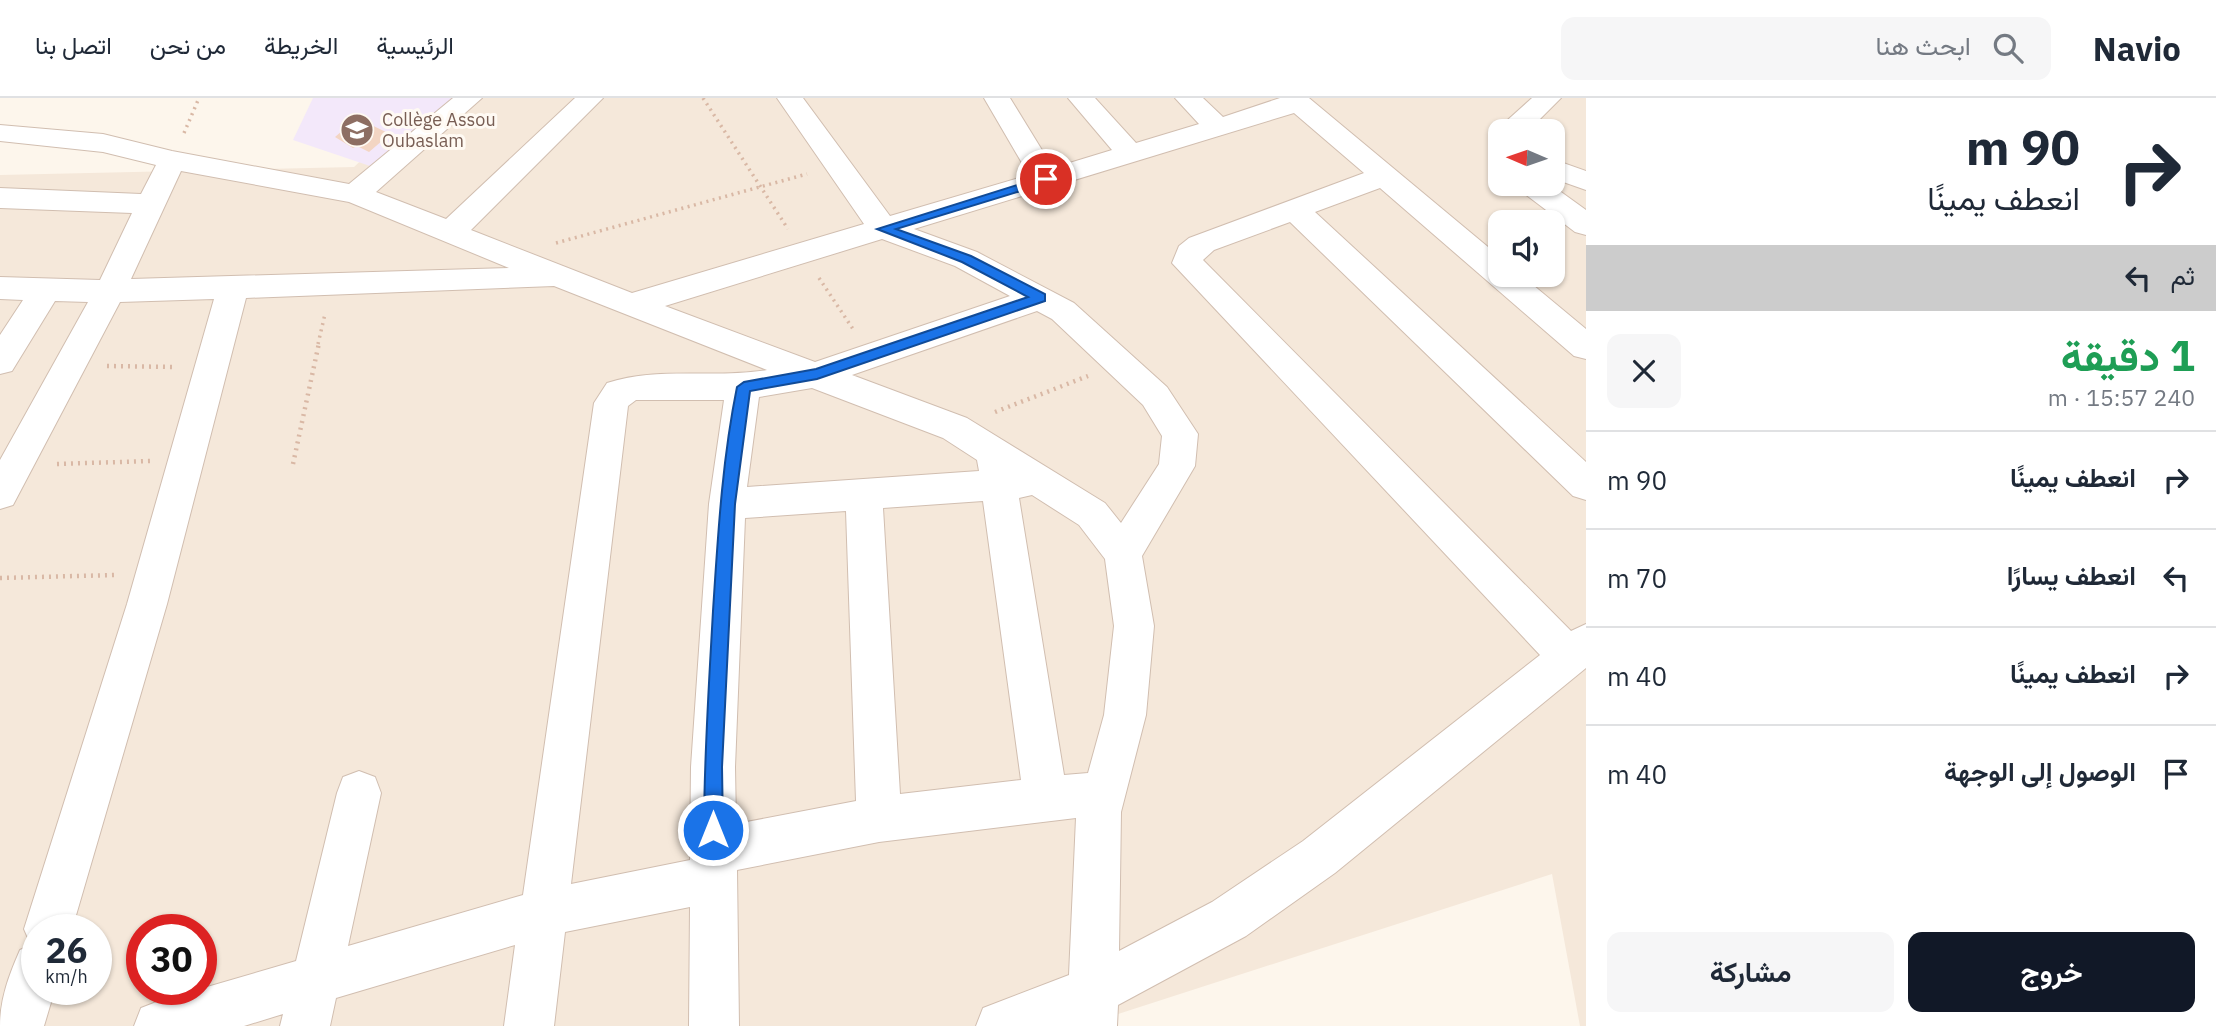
<!DOCTYPE html>
<html lang="ar">
<head>
<meta charset="utf-8">
<style>
	body { margin:0; font-family:"IBM Plex Sans",Vazirmatn,sans-serif; background:#f6f6f7; color:#1f2937; direction:rtl; height:100vh; display:flex; flex-direction:column; font-size:26px; white-space:nowrap }
	* { box-sizing:border-box; margin:0 }
	p { font-size:23px; color:#747a83 }
	.icon { flex:none; width:38px; height:38px; fill:none; stroke:currentColor; stroke-width:2; stroke-linecap:round; stroke-linejoin:round }
	.map { position:relative; flex:1; overflow:hidden; direction:ltr }
	.details { display:flex; flex-direction:column; background:#fff; width:630px }
	.details>* { flex:none }
	.hud { background:#fff; color:#1f2937; overflow:hidden }
	.needle { width:46px; rotate:272deg }
	.fabs { position:absolute; left:1488px; top:21px; display:grid; gap:14px }
	.fabs a { display:grid; place-items:center; width:77px; height:77px; border-radius:14px; background:#fff; box-shadow:0 2px 5px #0004; font-size:35px }
	.speed { position:absolute; left:21px; top:816px; display:flex; gap:14px; font-size:35px; font-weight:700; text-align:center }
	.speed>* { display:grid; place-content:center; width:91px; height:91px; border-radius:50%; background:#fff; box-shadow:0 2px 5px #0004; line-height:1 }
	.speed small { font-size:18px; font-weight:400 }
	.speed .limit { border:10px solid #d22; background:#fff; color:#111 }
	.pin { position:absolute; display:grid; place-items:center; width:60px; height:60px; color:#fff; margin:-30px; border:4px solid #fff; border-radius:50%; box-shadow:0 2px 7px #0007 }
	.me { position:absolute; width:77px; margin:-38px; rotate:0deg; stroke-linejoin:round; filter:drop-shadow(0 0 5px #0008) }
	.turn { display:flex; align-items:center; gap:24px; height:147px; padding:0 21px; font-size:32px }
	.turn .icon { width:91px; height:91px; stroke-width:2.5 }
	.turn b { display:block; font-size:49px; line-height:60px }
	.then { display:flex; align-items:center; height:66px; padding:0 21px; background:#0003; gap:14px; font-size:26px }
	.round { display:grid; place-items:center; flex:none; width:74px; height:74px; border-radius:14px; background:#f6f6f7 }
	.summary { display:flex; align-items:center; justify-content:space-between; height:119px; padding:0 21px }
	h1 { font-size:42px; font-weight:700; line-height:52px; color:#1e9e55 }
	.button { display:flex; gap:14px; margin-top:auto; padding:14px 21px }
	.button a { flex:1; height:80px; border-radius:14px; background:#111827; color:#fff; font-size:28px; font-weight:700; line-height:80px; text-align:center }
	.button a+a { background:#f6f6f7; color:#1f2937 }
	ul { padding:0; list-style:none }
	li { display:flex; align-items:center; gap:21px; height:98px; padding:0 21px; border-top:2px solid #e0e1e3 }
	li div { flex:1 }
	li b { display:block; font-size:26px }
	li em { font-style:normal }
	header { display:flex; align-items:center; gap:42px; box-sizing:border-box; height:98px; padding:0 35px; background:#fff; border-bottom:2px solid #e0e1e3 }
	header strong { font-size:33px }
	nav { display:flex; gap:38px; margin-inline-start:auto; font-size:24px }
	.search { width:490px; height:63px; background:#f6f6f7; display:flex; align-items:center; gap:18px; box-sizing:border-box; padding:0 24px; border-radius:14px; color:#747a83; font-size:26px }
	main { display:flex; flex:1; min-height:0 }
	.map>svg:first-child { display:block }
	.residential { fill:#f5e8da; fill-rule:evenodd }
	.education { fill:#f3e8fa }
	.building { fill:#f3d5c3 }
	.lines { fill:none; stroke-linecap:round; stroke-linejoin:round }
	.minor-casing { stroke:#d1beb0; stroke-width:2 }
	.path-far1 { stroke:#d9b8a5; stroke-width:3.5; stroke-dasharray:2 4.5; stroke-linecap:butt }
	.path { stroke:#d9b8a5; stroke-width:4.5; stroke-dasharray:2 5; stroke-linecap:butt }
	.minor { fill:#fff; fill-rule:evenodd }
	.route { fill:#1a73e8; stroke:#114b97; stroke-width:2 }
	.labels { text-anchor:middle; stroke-width:6; stroke-linejoin:round; paint-order:stroke }
	.far-education-label { font-size:18px; fill:#785e54; stroke:#fffaf3; text-anchor:start }
</style>
</head>
<body>
<header>
<strong>Navio</strong>
<div class="search"><svg class="icon" aria-label="search" viewBox="0 0 24 24"><circle cx="10" cy="10" r="6"/><path d="M15 15l6 6"/></svg>ابحث هنا</div>
<nav><a>الرئيسية</a><a>الخريطة</a><a>من نحن</a><a>اتصل بنا</a></nav>
</header>
<main>
<section class="details">
<div class="hud">
<div class="turn"><svg class="icon" aria-label="right" viewBox="0 0 24 24"><path d="M7 20v-9h11M14 6l5 5-5 5"/></svg><div><b>90 m</b>انعطف يمينًا</div></div>
<div class="then">ثم<svg class="icon" aria-label="left" viewBox="0 0 24 24"><path d="M17 20v-9H6M10 6l-5 5 5 5"/></svg></div>
</div>
<div class="summary"><div><h1>1 دقيقة</h1><p>240 m · 15:57</p></div><a class="round"><svg class="icon" aria-label="close" viewBox="0 0 24 24"><path d="M6 6l12 12M18 6L6 18"/></svg></a></div>
<ul>
<li><svg class="icon" aria-label="right" viewBox="0 0 24 24"><path d="M7 20v-9h11M14 6l5 5-5 5"/></svg><div><b>انعطف يمينًا</b></div><em>90 m</em></li>
<li><svg class="icon" aria-label="left" viewBox="0 0 24 24"><path d="M17 20v-9H6M10 6l-5 5 5 5"/></svg><div><b>انعطف يسارًا</b></div><em>70 m</em></li>
<li><svg class="icon" aria-label="right" viewBox="0 0 24 24"><path d="M7 20v-9h11M14 6l5 5-5 5"/></svg><div><b>انعطف يمينًا</b></div><em>40 m</em></li>
<li><svg class="icon" aria-label="arrive" viewBox="0 0 24 24"><path d="M6 21V4h12l-3 4 3 4H6"/></svg><div><b>الوصول إلى الوجهة</b></div><em>40 m</em></li>
</ul>
<div class="button"><a>خروج</a><a>مشاركة</a></div>
</section>
<div class="map">
<svg width="1586" height="928" viewBox="0 0 1586 928">
	<rect width="100%" height="100%" fill="#fdf6ec"/>
	<path class="residential" d="M428,0H1586V928H1580L1552,776L1081,928H0V77L354,69ZM1500,33H1552V86H1500ZM1500,124H1552V177H1500ZM37,831H96V891H37ZM142,831H201V891H142Z"/>
	<path class="education" d="M313,0H453L370,68L293,42Z"/>
	<path class="building" d="M357,20L390,36L369,54L357,48L353,50L335,39Z"/>
	<g class="lines">
		<defs>
			<path id="minor" d="M453,0H482L376,94L446,121L575,0H603L471,132L632,195L864,126L777,0H803L890,118L1029,77L984,0H1010L1053,70L1112,52L1068,0H1095L1136,45L1199,26L1175,0H1203L1223,19L1280,0H1309L1500,159V177H1521L1586,231V261L1574,258L1380,90L1315,114L1586,364V402L1573,398L1290,124L1214,152L1203,162L1571,533L1586,526V570L1335,775L1246,838L1118,907L1117,928H976L983,910L1069,877L1076,720L879,744L737,772L739,928H689L690,809L565,834L554,928H504L515,847L336,900L330,928H280L283,916L244,928H134L141,910L159,903L296,863L337,695L343,679L359,673L375,679L381,695L348,848L523,797L594,305L607,285C659,268 714,281 767,272L554,188L246,200L167,506L72,831H37V891H55L44,928H0C0,901 9,877 20,852L31,847L24,831L127,506L214,201L120,204L13,407L0,411V362L88,204L55,203L12,273L0,276V237L23,202L0,201V179L100,182L132,115L0,110V90L141,96L156,67L103,54L0,43V27L103,36L172,53L349,86ZM1294,15L1364,75L1189,140L1179,148L1172,165L1540,557L1303,743L1212,804L1119,853L1121,714L1146,617L1154,528L1142,458L1195,368L1198,336L1167,289L1074,205L977,154L914,131ZM181,73L349,104L509,170L131,181ZM882,141L955,168L1010,198L815,264L665,208ZM1037,213L1052,221L1143,307L1162,338L1159,366L1121,425L1105,405L967,320L852,277ZM812,290L943,340L977,362L979,373L747,389L759,299ZM636,302H724L709,406L691,669L690,762L571,786L628,308ZM1032,397L1079,427L1105,461L1114,528L1104,617L1088,675L1064,677L1019,400ZM983,403L1021,682L900,696L883,410ZM846,413L856,703L736,726L735,669L745,420Z
				M1532,0H1561L1528,33L1500,35L1502,27Z
				M1552,61L1586,73V92L1552,80Z
				M1517,86H1550L1586,112V137L1575,134L1521,93Z"/>
		</defs>
		<use href="#minor" class="minor-casing"/>
		<path class="path-far1" d="M703,0L788,131
			M184,35L199,0
			M556,145L807,76
			M819,180L853,231
			M318,246L325,216"/>
		<path class="path" d="M107,268L175,269
			M995,314L1088,278
			M57,366L150,363
			M293,366L319,245
			M0,480L115,477"/>
		<use href="#minor" class="minor"/>
	</g>
	<path class="route" d="M1046,78L1052,81L1050,84L896,131L971,158L1045,196V203L817,281L750,293L735,406L722,669L723,732L720,739L713,742L707,739L704,732C704,659 709,586 713,513C718,437 722,363 737,289L744,284L816,271L1028,199L962,164L877,131Z"/>
	<defs>
		<symbol id="school-disc" viewBox="-11 -11 22 22"><circle r="9.5" fill="#8d6e63" stroke="#fffaf3"/><path d="M0-5L7-2L0 1L-7-2ZM-4 1L0 2.5L4 1V4Q0 6-4 4Z" fill="#fff"/></symbol>
	</defs>
	<g fill-rule="evenodd">
		<use href="#school-disc" x="338" y="13" width="38" height="38"/>
	</g>
	<g class="labels">
		<g class="far-education-label">
			<text x="382" y="28">Collège Assou<tspan x="382" dy="21">Oubaslam</tspan></text>
		</g>
	</g>
</svg>
<div class="fabs">
<a><svg class="needle" viewBox="-14 -14 28 28"><path d="M0-13l5 13h-10z" fill="#e53935"/><path d="M0 13l5-13h-10z" fill="#747a83"/></svg></a>
<a><svg class="icon" aria-label="sound" viewBox="0 0 24 24"><path d="M4 9h4l5-4v14l-5-4H4zM17 9q2 3 0 6"/></svg></a>
</div>
<div class="speed"><div>26<small>km/h</small></div><div class="limit">30</div></div>
<div class="pin" style="left:1046px;top:81px;background:#d93025"><svg class="icon" aria-label="arrive" viewBox="0 0 24 24"><path d="M6 21V4h12l-3 4 3 4H6"/></svg></div>
<svg class="me" style="left:713px;top:732px" viewBox="-20 -20 40 40"><circle r="17" fill="#1a73e8" stroke="#fff" stroke-width="3"/><path d="M0-11L8 9 0 5-8 9z" fill="#fff"/></svg>
</div>
</main>
</body>
</html>
